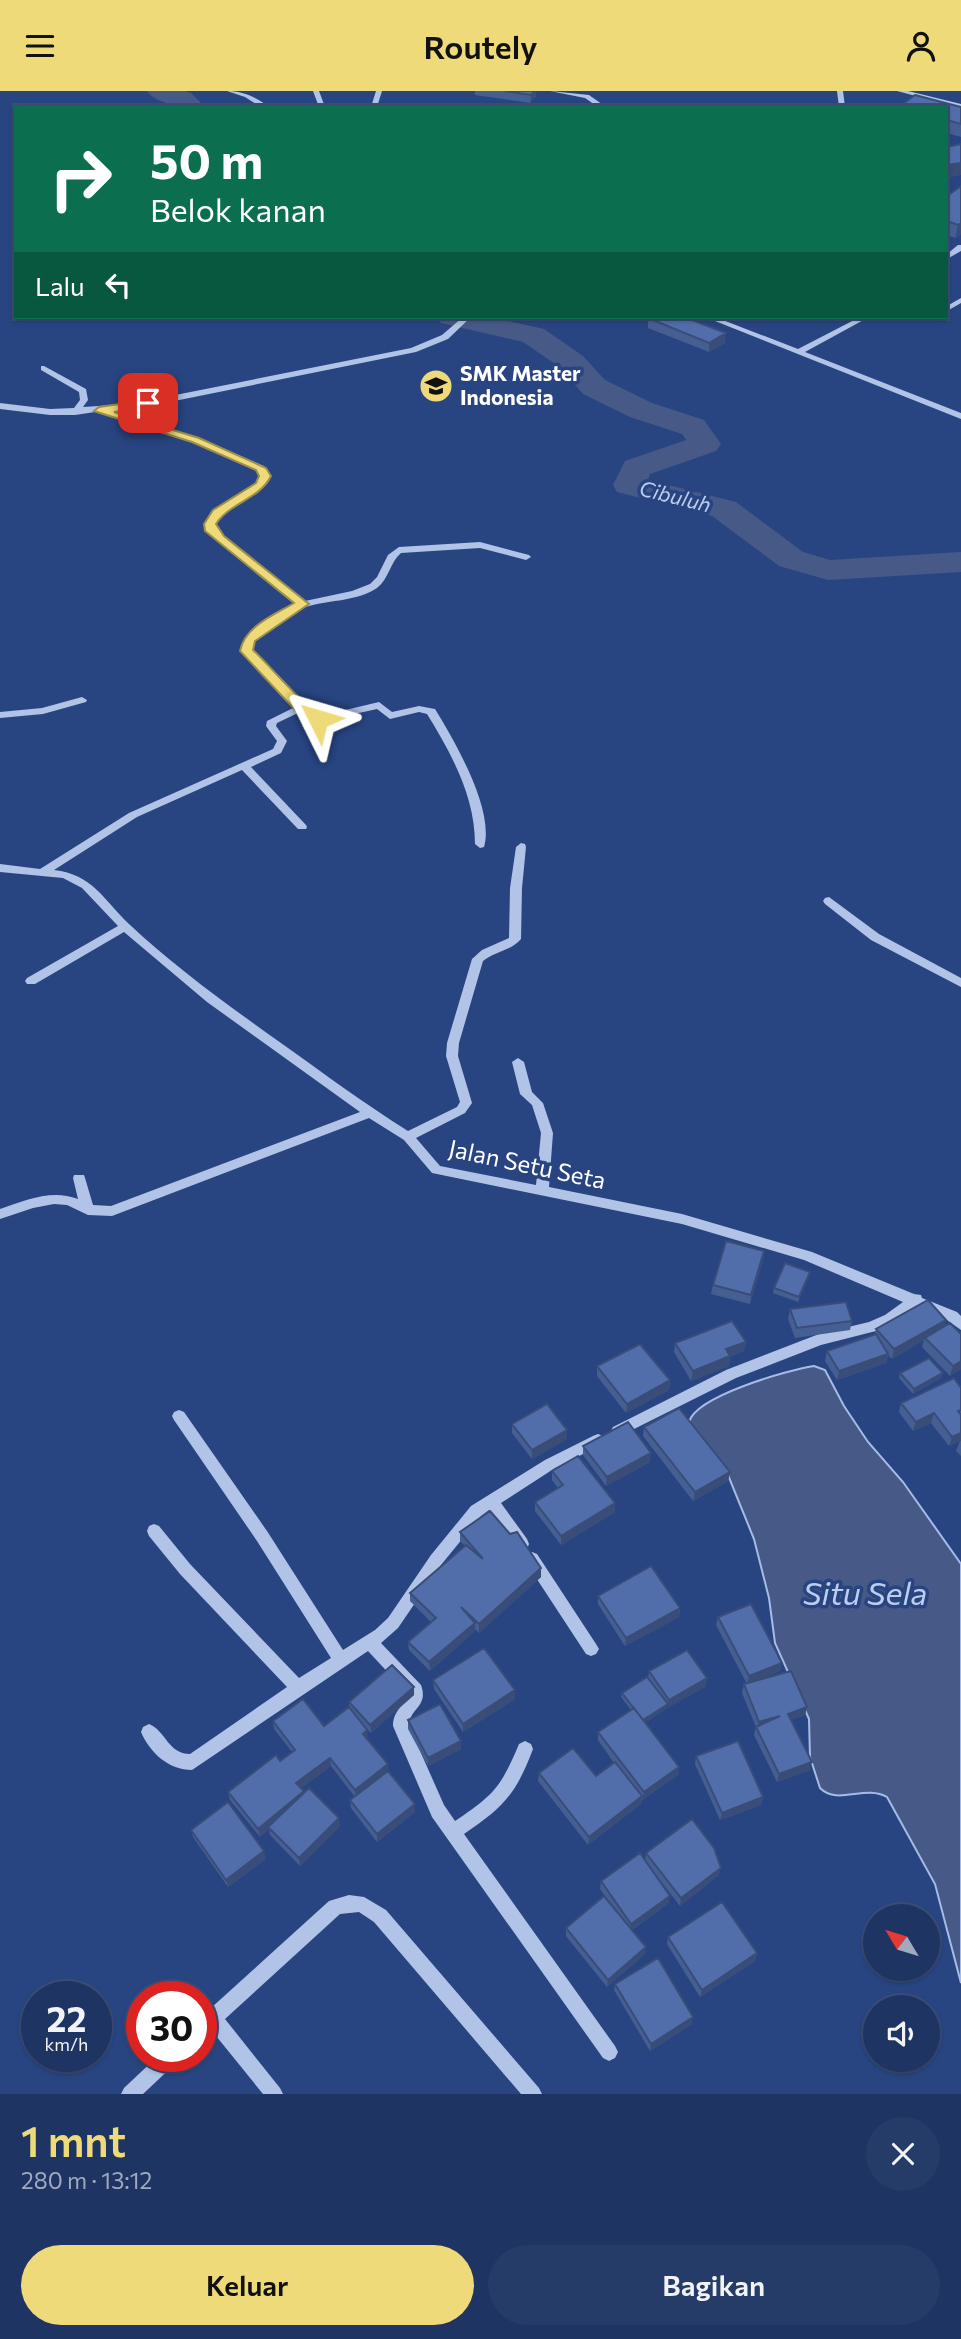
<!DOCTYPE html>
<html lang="id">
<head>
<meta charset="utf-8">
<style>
	body { margin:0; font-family:Commissioner,sans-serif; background:#263c68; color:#f1f3f6; height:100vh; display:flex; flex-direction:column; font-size:26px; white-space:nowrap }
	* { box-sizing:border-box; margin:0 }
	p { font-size:23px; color:#a1aabe }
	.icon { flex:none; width:38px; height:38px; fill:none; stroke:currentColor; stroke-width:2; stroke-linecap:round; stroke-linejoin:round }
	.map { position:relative; height:2003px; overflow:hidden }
	.sheet { display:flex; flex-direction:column; background:#1e3462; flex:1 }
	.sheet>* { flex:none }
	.top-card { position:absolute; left:14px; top:14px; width:934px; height:214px; border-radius:0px; box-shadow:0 2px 5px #0004,0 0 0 2px #3c4f77; background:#0b6e4f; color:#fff; overflow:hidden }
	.needle { width:46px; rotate:308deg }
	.buttons { position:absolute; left:863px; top:1813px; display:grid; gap:14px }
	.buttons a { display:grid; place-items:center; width:77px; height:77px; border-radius:50%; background:#1e3462; box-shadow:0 2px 5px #0004,0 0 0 2px #3c4f77; font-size:35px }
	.speed { position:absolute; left:21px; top:1890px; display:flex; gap:14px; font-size:35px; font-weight:700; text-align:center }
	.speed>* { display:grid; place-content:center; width:91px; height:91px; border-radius:50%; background:#1e3462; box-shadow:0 2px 5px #0004,0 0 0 2px #3c4f77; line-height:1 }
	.speed small { font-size:18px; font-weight:400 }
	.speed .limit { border:10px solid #d22; background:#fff; color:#111 }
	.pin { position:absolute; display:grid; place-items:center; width:60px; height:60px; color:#fff; margin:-30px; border-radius:14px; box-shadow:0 4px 10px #0006 }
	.me { position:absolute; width:77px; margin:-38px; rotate:310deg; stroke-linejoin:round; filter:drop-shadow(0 0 5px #0008) }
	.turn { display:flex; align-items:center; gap:24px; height:147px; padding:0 21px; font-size:32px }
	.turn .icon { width:91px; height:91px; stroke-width:2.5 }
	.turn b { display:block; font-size:49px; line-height:60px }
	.then { display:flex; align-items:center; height:66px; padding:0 21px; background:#0003; gap:14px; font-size:26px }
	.round { display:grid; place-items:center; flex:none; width:74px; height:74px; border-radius:37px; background:#263c68 }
	.head { display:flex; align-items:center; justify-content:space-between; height:119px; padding:0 21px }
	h1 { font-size:42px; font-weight:600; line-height:52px; color:#eeda78 }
	.button { display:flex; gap:14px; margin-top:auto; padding:14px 21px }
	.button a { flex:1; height:80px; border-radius:42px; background:#eeda78; color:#111; font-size:28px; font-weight:600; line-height:80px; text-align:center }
	.button a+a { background:#263c68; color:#f1f3f6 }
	header { display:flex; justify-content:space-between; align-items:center; height:91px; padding:0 21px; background:#eeda78; color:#111; font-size:32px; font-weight:600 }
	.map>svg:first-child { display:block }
	.water { fill:#475a87; stroke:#a6bce7; stroke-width:2 }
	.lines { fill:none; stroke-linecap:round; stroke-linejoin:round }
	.river { fill:#475a87; fill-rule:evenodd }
	.minor { fill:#b1c3e6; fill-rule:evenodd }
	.wall { fill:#465f93 }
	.shaded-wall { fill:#394d78 }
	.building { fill:#516eab; stroke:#394d78; stroke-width:2 }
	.route { fill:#eeda78; stroke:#9b8e4e; stroke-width:2 }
	.labels { text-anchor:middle; stroke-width:7; stroke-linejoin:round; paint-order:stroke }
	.far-poi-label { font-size:21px; font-weight:bold; fill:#fff; stroke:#284582; text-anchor:start }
	.far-water-label { font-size:21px; font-style:italic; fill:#bdcdee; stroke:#284582 }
	.street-label { font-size:24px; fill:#fff; stroke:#284582 }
	.near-water-label { font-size:32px; font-style:italic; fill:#bdcdee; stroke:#284582 }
</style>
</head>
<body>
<header><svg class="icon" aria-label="menu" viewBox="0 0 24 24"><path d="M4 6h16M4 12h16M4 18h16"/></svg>Routely<svg class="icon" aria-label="person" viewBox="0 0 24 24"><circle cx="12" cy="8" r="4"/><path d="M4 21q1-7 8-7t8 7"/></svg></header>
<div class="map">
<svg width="961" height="2003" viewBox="0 0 961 2003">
	<rect width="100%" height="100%" fill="#284582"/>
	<path class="water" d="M814,1275L825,1279L844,1315L868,1351L903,1391L961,1473V1892L935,1793L887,1706C865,1693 838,1715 820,1697L810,1666L809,1628L775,1552L769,1507L754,1448L728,1384L689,1331C696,1305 788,1279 814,1275Z"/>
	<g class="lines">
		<path class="river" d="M147,0H185L191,2L205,16C189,16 157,15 147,0Z
			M436,226H490L544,238L583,265L605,289L652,312L704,329L721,353L716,360L650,383L648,389L736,411L803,461L830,469L961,461V481L828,489L779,475L712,425L617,401L613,394L625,370L686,349L682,343L630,326L583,303L561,277L523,251L441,232Z"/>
		<path class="minor" d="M227,0C243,0 256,6 269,16H261L245,6Z
			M313,0H319L325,16H319Z
			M376,0H382L377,16H371Z
			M550,0L589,4L606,16H598L585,7Z
			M837,0H843L845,16H839Z
			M897,0H908L961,13V17Z
			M958,154H961V160L947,168V163Z
			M961,207V212L947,220V215Z
			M463,226H471L448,248L416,261L130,319L108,320L199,347L264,375L269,385C255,407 228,412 215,433V439L305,510L352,500L370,493L377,486L388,464L399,456L480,451L529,464L531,466L526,469L480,457L401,462C390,471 389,488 377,497C358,510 330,509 309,515C286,521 267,538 251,554C256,568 268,573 278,584C293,599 301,613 320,625L379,611L392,621L419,615L435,618C454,649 495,719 484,756L480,757L475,753C475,705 451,662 427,623L419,621L390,628L377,618L318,631L300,621L277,632L276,635L287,650L281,662L251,676L306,734L307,736L306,738H298L242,679L137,726L54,779C92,783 104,809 129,833C176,877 229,915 281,952C323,982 365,1013 408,1040L457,1016L460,1011L446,965L447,952L472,868L482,859L509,847L510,797L516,756L521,752L525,753L526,756L522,797L521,848C511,860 495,860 483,870L459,952L458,965L472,1012L465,1022L416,1047L440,1075L536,1094L541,1042L532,1014L520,1003L512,971L518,967L524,971L532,1001L543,1012L553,1042L549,1096L682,1123L812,1161L914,1203L921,1204L922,1207L957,1221L961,1225V1239L947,1229L916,1216L895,1232L876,1240L821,1254L736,1287L618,1346L613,1344L611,1340L613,1336L726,1279L819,1243L869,1231L885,1224L903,1211L804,1169L682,1133L432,1082L404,1049L369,1027L112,1125L88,1124L67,1114L54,1113L33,1117L0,1128V1118C27,1109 51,1098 78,1108L73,1087L74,1084H84L85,1087L93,1114L111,1115L360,1021L207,911L124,841L35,893H27L25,890L27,887L118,835L82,797L63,787L0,781V773L40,778L129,722L273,658L277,650L266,635L267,630L295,616L269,586L247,567L241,554L265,530L297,513L206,440L205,433L219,417L257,391L261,385L257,379L193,351L95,321L75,324H50L0,318V312L50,318L74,317L80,309L79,301L41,279V275H44L86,298L88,309L83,316L130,313L411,257L442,244Z
			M705,226H715L798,258L860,226H869L805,261L961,322V328Z
			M82,606L87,609L86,611L43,623L0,627V621L42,617Z
			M829,806L879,843L961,887V896L871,849L825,813L823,810L825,807Z
			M179,1319L184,1321L267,1440L343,1559L375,1539L388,1527L431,1464L471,1415L545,1369L593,1345L598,1343L603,1345L605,1349L603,1353L555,1377L501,1412L527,1448L529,1453L527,1458L522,1460L517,1458L489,1419L481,1425L441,1474L398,1537L381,1552L421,1594C429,1616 409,1617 409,1635L444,1714L455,1730C494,1704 501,1696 519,1653L525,1650L531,1653L533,1658C516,1703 504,1716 464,1743L615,1955L618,1961L615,1967L609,1970L603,1967L432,1726L393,1635C393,1618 406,1615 407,1602L368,1560L192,1679C169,1679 150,1662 141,1641L143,1636L149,1633C166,1640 168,1663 190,1663L287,1596L180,1483L149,1445L147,1440L149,1435L154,1433L159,1435L190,1473L299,1587L331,1567L257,1450L174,1329L172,1325L174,1321Z
			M532,1461L537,1463L596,1553L599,1558L596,1563L591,1565L586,1563L527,1473L525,1468L527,1463Z
			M349,1804L364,1806L386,1819L539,1997L542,2003H521L374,1831L359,1821L340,1823L225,1928L280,1997L283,2003H263L212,1940L201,1947V1926L329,1810Z
			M158,1965H180L177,1971L143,2003H121L124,1997Z"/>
	</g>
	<path class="wall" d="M475,0H536V5L530,12L475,4Z
		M947,16H961V46L947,42Z
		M947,105L961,143L955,147L947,144Z
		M648,227L725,252L709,261L648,237Z
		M764,1160L763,1169L750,1213L711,1203L713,1194Z
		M809,1186L798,1211L773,1202L774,1197Z
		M790,1218L852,1230L850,1239L795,1247L788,1228Z
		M946,1229L944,1235L961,1278L950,1285L922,1256L924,1249L892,1268L888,1264L886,1272L837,1289L825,1270L827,1260L875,1243L876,1238Z
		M746,1251L744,1260L730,1266L729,1275L691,1290L674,1261L675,1252Z
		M597,1275L670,1289L669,1299L626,1322L597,1285Z
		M900,1282H943L941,1287L913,1303L899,1287Z
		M961,1297V1365L956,1360L960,1350L949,1355L931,1332L913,1340L899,1321L901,1312Z
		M512,1333L567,1348L532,1368L512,1342Z
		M644,1336L730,1381L728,1390L693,1410L643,1345Z
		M583,1355L650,1371L606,1395L583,1364Z
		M552,1380L615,1421L561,1454L535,1420V1411L558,1397L552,1389Z
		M460,1441L541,1477V1486L479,1542L475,1538V1540L430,1580L409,1559L408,1551L431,1531L410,1510V1502L465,1455L460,1450Z
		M598,1505L680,1517L679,1526L625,1555L598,1513Z
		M718,1526L782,1572L780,1580L758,1589L807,1616L805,1624L791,1629L810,1679L777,1691L754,1644L756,1636L742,1602L744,1593H747L716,1534Z
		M649,1580L707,1587L705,1596L667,1617L645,1632L678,1684L642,1709L641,1713L588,1754L538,1690L539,1682L596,1685L614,1672L598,1649V1641L631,1619L621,1606L622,1602L648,1588Z
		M433,1589L515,1599V1608L463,1641L434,1598Z
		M414,1604L371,1642L360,1631L368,1648H367L415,1721L377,1751L351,1717L350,1709L355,1706L331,1675L301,1697L340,1735L300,1775L270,1744L269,1738L260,1746L230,1709L228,1701L280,1670L292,1661L274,1638L273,1630L324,1635L349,1616V1611Z
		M408,1629L461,1658L428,1675L408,1638Z
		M696,1665L763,1706L761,1714L720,1729L695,1673Z
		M191,1739L266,1768L228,1796L193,1746Z
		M646,1762L719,1784L680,1815L650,1776L669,1812L632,1839L645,1863L607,1896L566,1845V1837L612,1815L600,1798L601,1790L645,1770Z
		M668,1846L757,1862L755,1870L700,1906L667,1853Z
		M615,1893L692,1933L650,1960L614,1899Z"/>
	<path class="shaded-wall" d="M534,0H536V5L530,12L531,4Z
		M961,72V84L947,87V74Z
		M961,132V143L955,147L958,134Z
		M726,242L725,252L709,261V252Z
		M764,1160L763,1169L750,1213L751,1204Z
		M946,1229L943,1238L925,1247L924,1249L892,1268L894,1258Z
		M746,1251L744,1260L730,1266L729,1275L691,1290L693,1280L726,1258Z
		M888,1263L886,1272L837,1289L839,1280Z
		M961,1270V1278L950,1285L953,1275Z
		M943,1282L941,1287L913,1303L914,1298Z
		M670,1289L669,1299L626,1322L627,1313Z
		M934,1322L931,1332L913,1340L916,1331Z
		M567,1339V1348L532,1368V1359Z
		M961,1342V1350L949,1355L952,1346Z
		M651,1362L650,1371L606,1395L607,1386Z
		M730,1381L728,1390L693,1410L695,1401Z
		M615,1412V1421L561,1454V1445Z
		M541,1477V1486L479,1542V1533Z
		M680,1517L679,1526L625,1555L626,1547Z
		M475,1532V1540L430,1580L429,1571Z
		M782,1572L780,1580L747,1594L749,1585Z
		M707,1587L705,1596L667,1617L642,1634L643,1630L668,1613L669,1609Z
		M414,1596V1604L371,1642L370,1634Z
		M515,1599V1608L463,1641V1633Z
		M807,1616L805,1624L786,1631L788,1623Z
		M780,1625L777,1634L757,1639L759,1631Z
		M367,1639L368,1648L364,1651L363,1643Z
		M461,1650V1658L428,1675V1667Z
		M330,1667L331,1675L298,1700L296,1692Z
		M812,1671L810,1679L777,1691L779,1683Z
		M388,1673L389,1681L356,1707L355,1699Z
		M679,1676L678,1684L642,1709L644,1701Z
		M304,1700L305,1708L268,1736L269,1738L260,1746L258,1738Z
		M642,1705L641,1713L588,1754L589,1746Z
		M763,1706L761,1714L720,1729L722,1722Z
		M415,1713V1721L377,1751V1743Z
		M339,1727L340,1735L300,1775L299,1767Z
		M264,1760L266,1768L228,1796L226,1789Z
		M721,1777L719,1784L680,1815L681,1807Z
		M670,1805L669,1812L630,1840L631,1833Z
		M646,1856L645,1863L607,1896L608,1889Z
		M757,1862L755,1870L700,1906L702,1899Z
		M693,1926L692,1933L650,1960L651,1953Z"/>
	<path class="building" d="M505,0H534L531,4Z
		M915,4L961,16V33L947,29V16H899Z
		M961,53V72L947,74V56Z
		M961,95V132L958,134L947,130V105Z
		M651,226H684L726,242L709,252L648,227Z
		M726,1150L764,1160L751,1204L713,1194Z
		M785,1172L810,1181L799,1206L774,1197Z
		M928,1209L946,1229L894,1258L876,1238Z
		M846,1211L852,1230L797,1237L790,1218Z
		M732,1230L746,1251L726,1258L730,1265L693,1280L675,1252Z
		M950,1232L961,1243V1270L953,1275L925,1247Z
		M876,1243L888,1263L839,1280L827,1260Z
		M640,1253L670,1289L627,1313L597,1275Z
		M929,1267L943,1282L914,1298L900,1282Z
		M954,1287L961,1297V1319L958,1320L961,1324V1342L952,1346L934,1322L916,1331L901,1312Z
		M547,1313L567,1339L532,1359L512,1333Z
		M679,1317L730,1381L695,1401L644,1336Z
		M628,1331L651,1362L607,1386L583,1355Z
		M578,1365L615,1412L561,1445L535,1411L563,1394L552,1380Z
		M490,1420L510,1443L517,1441L541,1477L479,1533L461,1516L475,1532L429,1571L408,1551L436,1527L410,1502L466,1454L483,1468L460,1441Z
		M651,1475L680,1517L626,1547L598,1505Z
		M751,1513L782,1572L749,1585L718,1526Z
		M484,1557L515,1599L463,1633L433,1589Z
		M687,1559L707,1587L669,1609L649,1580Z
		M392,1574L414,1596L370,1634L349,1611Z
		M791,1580L807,1616L788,1623L812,1671L779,1683L756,1636L780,1625L759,1631L744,1593Z
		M647,1586L668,1613L643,1629L622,1602Z
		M303,1608L324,1635L349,1616L367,1639L363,1643L388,1673L355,1699L330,1667L296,1692L304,1700L258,1738L228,1701L276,1664L280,1670L295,1659L273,1630Z
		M440,1613L461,1650L428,1667L408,1629Z
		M634,1617L679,1676L644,1701L598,1641Z
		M738,1650L763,1706L722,1722L696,1665Z
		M573,1657L596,1685L615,1671L642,1705L589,1746L539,1682Z
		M388,1680L415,1713L377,1743L350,1709Z
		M309,1697L339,1727L299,1767L268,1736Z
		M228,1711L264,1760L226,1789L191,1739Z
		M692,1728L714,1757L721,1777L681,1807L646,1762Z
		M640,1762L670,1805L631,1833L601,1790Z
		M604,1805L646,1856L608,1889L566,1837Z
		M722,1811L757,1862L702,1899L668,1846Z
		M658,1867L693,1926L651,1953L615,1893Z"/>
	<path class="route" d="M148,309L154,312L152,315L114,321L199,347L266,377L271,385C260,408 229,412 216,433L224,445L309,513L255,550L253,559C276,581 296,608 323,625V631H314L296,620L240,560C245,535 274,524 294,512L205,440L204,433L213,419L256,392L259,385L256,379L192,351L94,320L99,316Z"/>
	<defs>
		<symbol id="school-disc" viewBox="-11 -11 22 22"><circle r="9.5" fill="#eeda78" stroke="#284582"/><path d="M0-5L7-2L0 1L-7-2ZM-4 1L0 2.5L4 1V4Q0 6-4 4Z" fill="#111"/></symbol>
	</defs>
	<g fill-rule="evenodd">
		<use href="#school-disc" x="417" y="276" width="38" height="38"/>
	</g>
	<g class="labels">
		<g class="far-poi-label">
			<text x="460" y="290">SMK Master<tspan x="460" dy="24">Indonesia</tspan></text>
		</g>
		<g class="far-water-label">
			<text transform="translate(675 406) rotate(14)" y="7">Cibuluh</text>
		</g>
		<g class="street-label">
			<text transform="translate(527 1074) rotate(12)" y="8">Jalan Setu Seta</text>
		</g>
		<g class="near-water-label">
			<text x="865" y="1514">Situ Sela</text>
		</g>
	</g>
</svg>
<div class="buttons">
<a><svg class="needle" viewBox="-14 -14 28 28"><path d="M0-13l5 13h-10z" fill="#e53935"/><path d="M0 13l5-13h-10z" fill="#a1aabe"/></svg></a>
<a><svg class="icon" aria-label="sound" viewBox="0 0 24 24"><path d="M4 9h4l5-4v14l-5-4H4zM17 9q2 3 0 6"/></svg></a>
</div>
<div class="speed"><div>22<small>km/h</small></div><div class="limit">30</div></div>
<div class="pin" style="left:148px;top:312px;background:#d93025"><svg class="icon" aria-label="arrive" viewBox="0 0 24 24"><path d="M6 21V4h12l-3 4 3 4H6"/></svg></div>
<svg class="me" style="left:318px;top:628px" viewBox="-20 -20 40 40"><path d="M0-17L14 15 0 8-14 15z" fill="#eeda78" stroke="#fff" stroke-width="4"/></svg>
<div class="top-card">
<div class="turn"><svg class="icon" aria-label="right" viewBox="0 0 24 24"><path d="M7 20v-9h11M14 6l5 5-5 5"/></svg><div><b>50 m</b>Belok kanan</div></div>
<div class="then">Lalu<svg class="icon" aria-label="left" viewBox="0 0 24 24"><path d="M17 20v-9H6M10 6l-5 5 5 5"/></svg></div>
</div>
</div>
<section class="sheet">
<div class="head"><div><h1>1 mnt</h1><p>280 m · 13:12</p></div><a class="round"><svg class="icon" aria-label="close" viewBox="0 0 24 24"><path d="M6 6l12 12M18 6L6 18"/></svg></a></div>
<div class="button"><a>Keluar</a><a>Bagikan</a></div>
</section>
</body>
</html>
